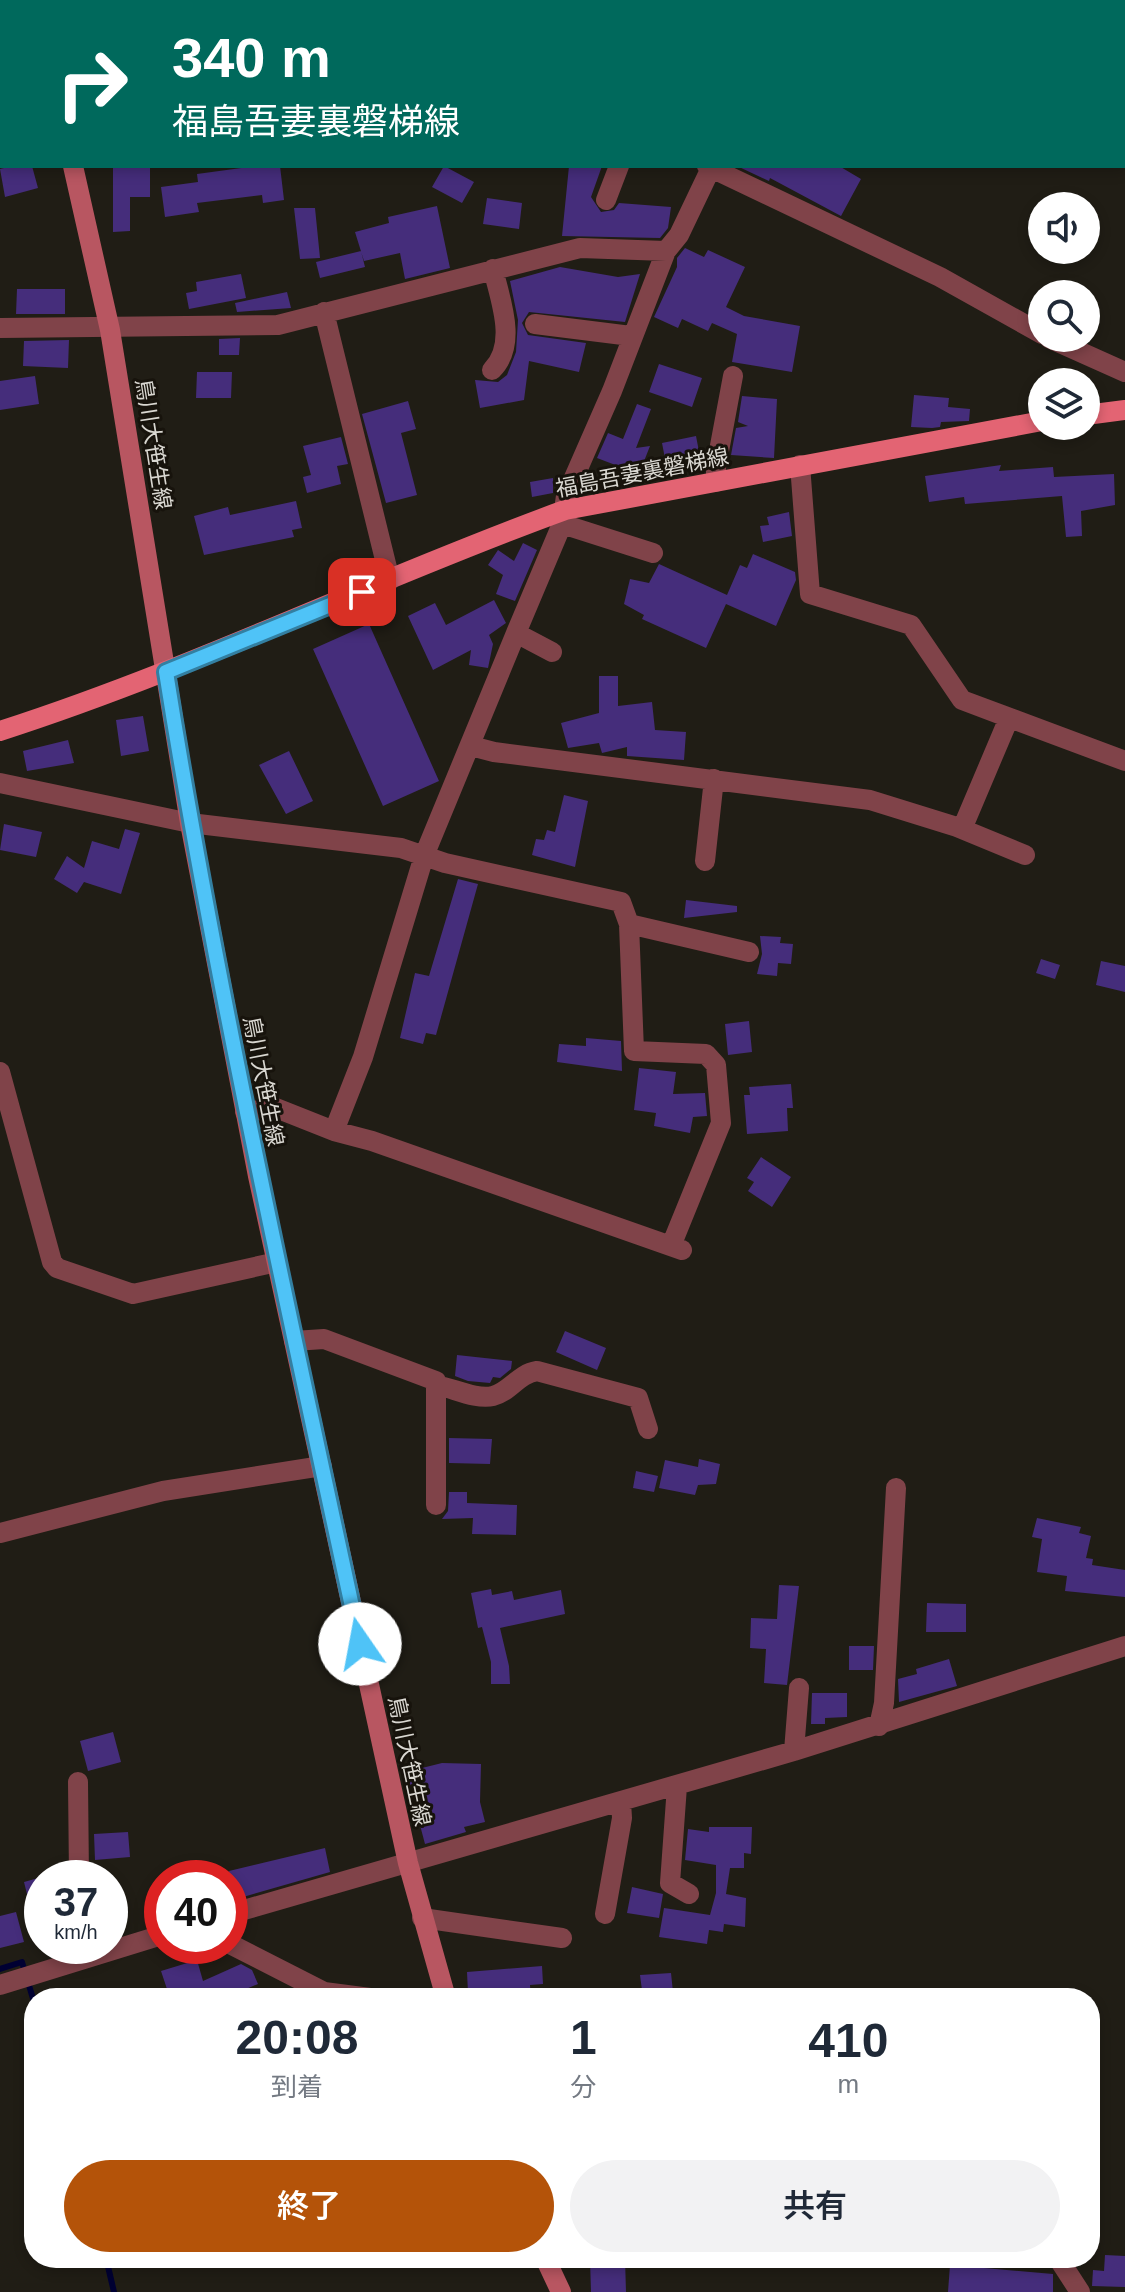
<!DOCTYPE html>
<html lang="ja">
<head>
<meta charset="utf-8">
<style>
	body { margin:0; font-family:Arial,"Noto Sans JP",sans-serif; background:#f2f2f3; color:#1f2937; height:100vh; display:flex; flex-direction:column; font-size:30px; white-space:nowrap }
	* { box-sizing:border-box; margin:0 }
	p { font-size:26px; color:#747a83 }
	.icon { flex:none; width:44px; height:44px; fill:none; stroke:currentColor; stroke-width:2; stroke-linecap:round; stroke-linejoin:round }
	.map { position:relative; flex:1; overflow:hidden }
	.drawer { position:absolute; left:24px; top:1988px; width:1076px; height:280px; display:flex; flex-direction:column; background:#fff; border-radius:32px; box-shadow:0 4px 12px #0003 }
	.drawer>* { flex:none }
	.banner { position:absolute; left:0px; top:0px; width:1126px; height:168px; box-shadow:0 4px 12px #0003; background:#00695c; color:#fff; overflow:hidden }
	.buttons { position:absolute; left:1028px; top:192px; display:grid; gap:16px }
	.buttons a { display:grid; place-items:center; width:72px; height:72px; border-radius:50%; background:#fff; box-shadow:0 4px 12px #0003; font-size:40px }
	.speed { position:absolute; left:24px; top:1860px; display:flex; gap:16px; font-size:40px; font-weight:700; text-align:center }
	.speed>* { display:grid; place-content:center; width:104px; height:104px; border-radius:50%; background:#fff; box-shadow:0 4px 12px #0003; line-height:1 }
	.speed small { font-size:20px; font-weight:400 }
	.speed .limit { border:12px solid #d22; background:#fff; color:#111 }
	.pin { position:absolute; display:grid; place-items:center; width:68px; height:68px; color:#fff; margin:-34px; border-radius:16px; box-shadow:0 4px 12px #0006 }
	.me { position:absolute; width:88px; margin:-44px; rotate:348deg; stroke-linejoin:round; filter:drop-shadow(0 0 6px #0008) }
	.turn { display:flex; align-items:center; gap:28px; height:168px; padding:0 40px; font-size:36px }
	.turn .icon { width:104px; height:104px; stroke-width:2.5 }
	.turn b { display:block; font-size:56px; line-height:68px }
	.eta { display:flex; justify-content:space-evenly; align-items:center; height:136px; text-align:center }
	.eta b { font-size:48px; font-weight:600; line-height:56px }
	.cta { display:flex; gap:16px; margin-top:auto; padding:16px 40px }
	.cta a { flex:1; height:92px; border-radius:48px; background:#b45309; color:#fff; font-size:32px; font-weight:600; line-height:92px; text-align:center }
	.cta a+a { background:#f2f2f3; color:#1f2937 }
	.map>svg:first-child { display:block }
	.lines { fill:none; stroke-linecap:round; stroke-linejoin:round }
	.stream { stroke:#000032; stroke-width:6 }
	.building { fill:#452d7b }
	.street { stroke:#804349; stroke-width:20 }
	.secondary { stroke:#b85661; stroke-width:20 }
	.primary { stroke:#e36473; stroke-width:20 }
	.route-casing { stroke:#337fa1; stroke-width:20 }
	.route { stroke:#4fc3f7; stroke-width:14 }
	.labels { text-anchor:middle; stroke-width:6; stroke-linejoin:round; paint-order:stroke }
	.street-label { font-size:22px; fill:#d9d7d1; stroke:#17130c }
</style>
</head>
<body>
<div class="map">
<svg width="1125" height="2292" viewBox="0 0 1125 2292">
	<rect width="100%" height="100%" fill="#201d15"/>
	<g class="lines">
		<path class="stream" d="M0,1969L22,1962L34,2002
			M106,2258L114,2292"/>
	</g>
	<path class="building" d="M12,166H32L38,188L5,197L0,169Z
		M113,166H150V197H130V231L113,232Z
		M256,166H280L284,200L263,203L262,195L197,203L199,212L165,217L161,187L198,182L197,174Z
		M444,166L474,182L462,203L432,187Z
		M569,166H602L591,197L601,212L614,210L619,203L671,207L668,228L660,238L562,236Z
		M737,166H839L861,179L841,216L770,178L769,181Z
		M487,198L522,203L519,229L483,224Z
		M437,206L450,268L405,279L400,253L364,261L355,232L389,223L388,217Z
		M294,208H315L320,258L300,259Z
		M685,248L704,257L708,250L745,267L726,307L744,316L800,326L792,372L732,362L737,334L712,323L708,331L682,319L678,328L654,317L677,267V258Z
		M361,251L365,267L320,278L316,262Z
		M560,267L618,277L640,274L625,322L529,312L522,323L528,335L586,343L579,372L529,361L524,400L480,408L475,380L498,382L507,375L516,352L518,320L510,281Z
		M241,274L246,298L189,309L186,293L197,291L196,282Z
		M17,289H65V314H16Z
		M287,292L291,308L237,312L235,303Z
		M240,338L239,355H219V339Z
		M69,340L68,368L23,366L24,341Z
		M659,364L702,378L692,407L649,392Z
		M197,372H232L231,398H196Z
		M35,376L39,404L0,410V381Z
		M914,395L949,398L948,407L970,409L969,421L941,422L940,427L932,428L911,427Z
		M742,396L777,399L774,458L731,455L736,428L748,426L738,422Z
		M408,401L416,429L401,433L417,495L386,503L362,414Z
		M637,404L651,409L636,448L650,446L639,474L597,458L608,433L623,439Z
		M696,436L702,467L668,474L662,443Z
		M341,437L348,464L337,466L341,484L307,493L303,477L311,475L303,446Z
		M1001,465L999,471L1053,467L1054,477L1114,474L1115,505L1081,511L1082,536L1066,537L1062,496L965,504L964,497L929,502L925,476Z
		M553,478V493L532,497L530,482Z
		M296,501L302,528L292,530L294,537L204,555L194,516L228,507L230,515Z
		M789,512L792,536L763,542L760,526L769,525L767,517Z
		M523,543L537,550L515,601L496,594L503,575L488,565L498,550L514,561Z
		M753,554L795,572L796,580L776,626L726,604L706,648L642,619L644,615L624,604L630,579L649,583L659,564L727,595L740,565L747,568Z
		M494,600L506,623L489,635L493,644L488,668L469,665L471,650L433,670L408,616L435,603L446,625Z
		M369,624L439,781L383,806L313,649Z
		M599,676H618V706L652,702L655,730L686,732L684,760L627,756V747L602,753L599,743L568,748L561,723L599,713Z
		M143,716L149,751L121,756L116,720Z
		M68,740L74,763L27,771L23,751Z
		M289,751L313,801L286,814L259,765Z
		M564,795L588,801L575,867L532,855L536,839L544,840L547,830L555,832Z
		M4,824L42,832L36,857L0,850Z
		M125,829L140,833L121,894L84,882L77,893L54,879L67,856L84,868L92,841L119,849Z
		M458,879L478,884L436,1035L426,1033L423,1044L400,1038L415,973L429,976Z
		M686,900L737,906V912L684,918Z
		M760,936L781,937L780,943L793,944L791,964L778,963L777,976L757,974L762,954Z
		M1041,959L1060,965L1055,979L1036,973Z
		M1101,961L1125,966V992L1096,985Z
		M749,1021L752,1052L728,1055L725,1024Z
		M586,1038L621,1041L622,1071L557,1062L559,1044L586,1046Z
		M639,1068L676,1072L673,1094L705,1093L707,1116L693,1117L690,1133L654,1126L656,1113L634,1110Z
		M791,1084L793,1108H787L788,1131L747,1134L744,1095H750L749,1087Z
		M761,1157L791,1177L772,1207L748,1191L754,1182L747,1178Z
		M565,1331L606,1348L597,1370L556,1352Z
		M457,1355L512,1361L511,1369L500,1378L493,1377L490,1383L468,1381L455,1376Z
		M449,1438L492,1439L490,1464L449,1463Z
		M699,1459L720,1464L716,1484L698,1485L695,1495L659,1488L665,1460L698,1467Z
		M636,1471L658,1476L654,1492L633,1488Z
		M449,1492H467V1503L517,1505L516,1535L472,1534L473,1518L442,1519L448,1511Z
		M1037,1518L1081,1527L1079,1533L1091,1536L1086,1558L1093,1559L1092,1565L1125,1570V1597L1065,1591L1067,1576L1037,1572L1042,1539L1032,1537Z
		M779,1585L799,1586L787,1685L764,1683L766,1649L750,1648L751,1618L777,1619Z
		M491,1589L492,1595L512,1591L514,1600L561,1590L565,1614L500,1628L509,1666L510,1684H491V1662L482,1627L478,1628L471,1593Z
		M927,1603L966,1604V1632H926Z
		M849,1646H874L873,1670H849Z
		M949,1659L957,1686L899,1702L898,1679L917,1674L916,1669Z
		M812,1693H847V1717L825,1718V1724H811Z
		M113,1732L121,1762L88,1771L80,1741Z
		M442,1763L481,1764L480,1802L485,1822L464,1827L466,1832L425,1844L406,1772Z
		M709,1827H752L751,1854L744,1853V1868H730L726,1894L746,1898L745,1927L724,1924L723,1932L709,1930L707,1944L659,1937L664,1908L710,1915L716,1893V1865L685,1860L688,1829L709,1832Z
		M128,1832L130,1857L95,1860L94,1834Z
		M325,1848L330,1872L236,1899L229,1871Z
		M42,1877V1929L36,1930L24,1882Z
		M632,1887L663,1894L659,1918L627,1913Z
		M16,1912L24,1942L0,1948V1916Z
		M197,1960L203,1981L241,1964L252,1970L258,1984L225,1998H170L161,1971Z
		M542,1966L543,1984L530,1985L531,1998H475V1993H468L467,1972Z
		M671,1973L673,1992L664,1993V1998H643L640,1975Z
		M1105,2255L1125,2256V2287L1092,2286L1093,2270L1104,2271Z
		M590,2258H625L626,2292H591Z
		M950,2265L1053,2274V2292H948Z"/>
	<g class="lines">
		<path class="street" d="M312,0L318,2
			M466,2V0
			M707,166L940,277L1042,334
			M606,200L619,166
			M324,312L390,580
			M535,324L631,336
			M0,328L278,325L580,248L666,251
			M1049,338L1125,372
			M492,370C518,344 500,299 493,269
			M800,465L810,594L911,625L962,700L1125,761
			M716,482V467L733,376
			M562,524L653,553
			M516,633L562,524L566,496L612,391L666,251L679,235L711,168
			M471,746L494,752L870,800L957,827L1025,855
			M0,783L190,823L401,848L445,863L621,902L629,924L634,1051L706,1054L716,1065L721,1123L671,1246
			M962,829L1009,718
			M705,861L714,779
			M629,924L749,952
			M0,1072L52,1262L57,1268L133,1294L277,1262
			M245,1112L276,1108L334,1131L363,1057L424,856L516,633L552,652
			M334,1131L372,1141L682,1250
			M294,1341L324,1339L436,1381V1505
			M436,1385C453,1388 476,1400 493,1396C510,1392 518,1374 537,1371L638,1398L648,1429
			M0,1533L163,1491L322,1466
			M879,1726L884,1703L896,1488
			M794,1751L799,1688
			M78,1782L79,1878
			M677,1786L670,1883L689,1894
			M230,1914L794,1751L1125,1646
			M605,1914L622,1818L621,1802
			M422,1918L562,1938
			M230,1944L324,1992L370,1998
			M0,1985L162,1935
			M1058,2258L1080,2292"/>
		<path class="secondary" d="M40,0V2
			M73,166L110,330L190,823L258,1176L408,1863L446,1998
			M545,2258L561,2292"/>
		<path class="primary" d="M1086,415L1125,410
			M0,731C193,669 375,579 565,510L1042,421"/>
	</g>
	<g class="lines">
		<defs>
			<path id="route" d="M360,1644C291,1321 218,999 166,672L362,592"/>
		</defs>
		<use href="#route" class="route-casing"/>
		<use href="#route" class="route"/>
	</g>
	<g class="labels">
		<g class="street-label">
			<text transform="translate(154 444) rotate(81)" y="8">鳥川大笹生線</text>
			<text transform="translate(642 472) rotate(-11)" y="8">福島吾妻裏磐梯線</text>
			<text transform="translate(264 1081) rotate(79)" y="8">鳥川大笹生線</text>
			<text transform="translate(410 1761) rotate(78)" y="8">鳥川大笹生線</text>
		</g>
	</g>
</svg>
<div class="buttons">
<a><svg class="icon" aria-label="sound" viewBox="0 0 24 24"><path d="M4 9h4l5-4v14l-5-4H4zM17 9q2 3 0 6"/></svg></a>
<a><svg class="icon" aria-label="search" viewBox="0 0 24 24"><circle cx="10" cy="10" r="6"/><path d="M15 15l6 6"/></svg></a>
<a><svg class="icon" aria-label="layers" viewBox="0 0 24 24"><path d="M12 4l9 5-9 5-9-5zM3 14l9 5 9-5"/></svg></a>
</div>
<div class="speed"><div>37<small>km/h</small></div><div class="limit">40</div></div>
<div class="pin" style="left:362px;top:592px;background:#d93025"><svg class="icon" aria-label="arrive" viewBox="0 0 24 24"><path d="M6 21V4h12l-3 4 3 4H6"/></svg></div>
<svg class="me" style="left:360px;top:1644px" viewBox="-20 -20 40 40"><circle r="19" fill="#fff"/><path d="M0-13L10 11 0 6-10 11z" fill="#4fc3f7"/></svg>
<div class="banner">
<div class="turn"><svg class="icon" aria-label="right" viewBox="0 0 24 24"><path d="M7 20v-9h11M14 6l5 5-5 5"/></svg><div><b>340 m</b>福島吾妻裏磐梯線</div></div>
</div>
<section class="drawer">
<div class="eta">
<div><b>20:08</b><p>到着</p></div>
<div><b>1</b><p>分</p></div>
<div><b>410</b><p>m</p></div>
</div>
<div class="cta"><a>終了</a><a>共有</a></div>
</section>
</div>
</body>
</html>
